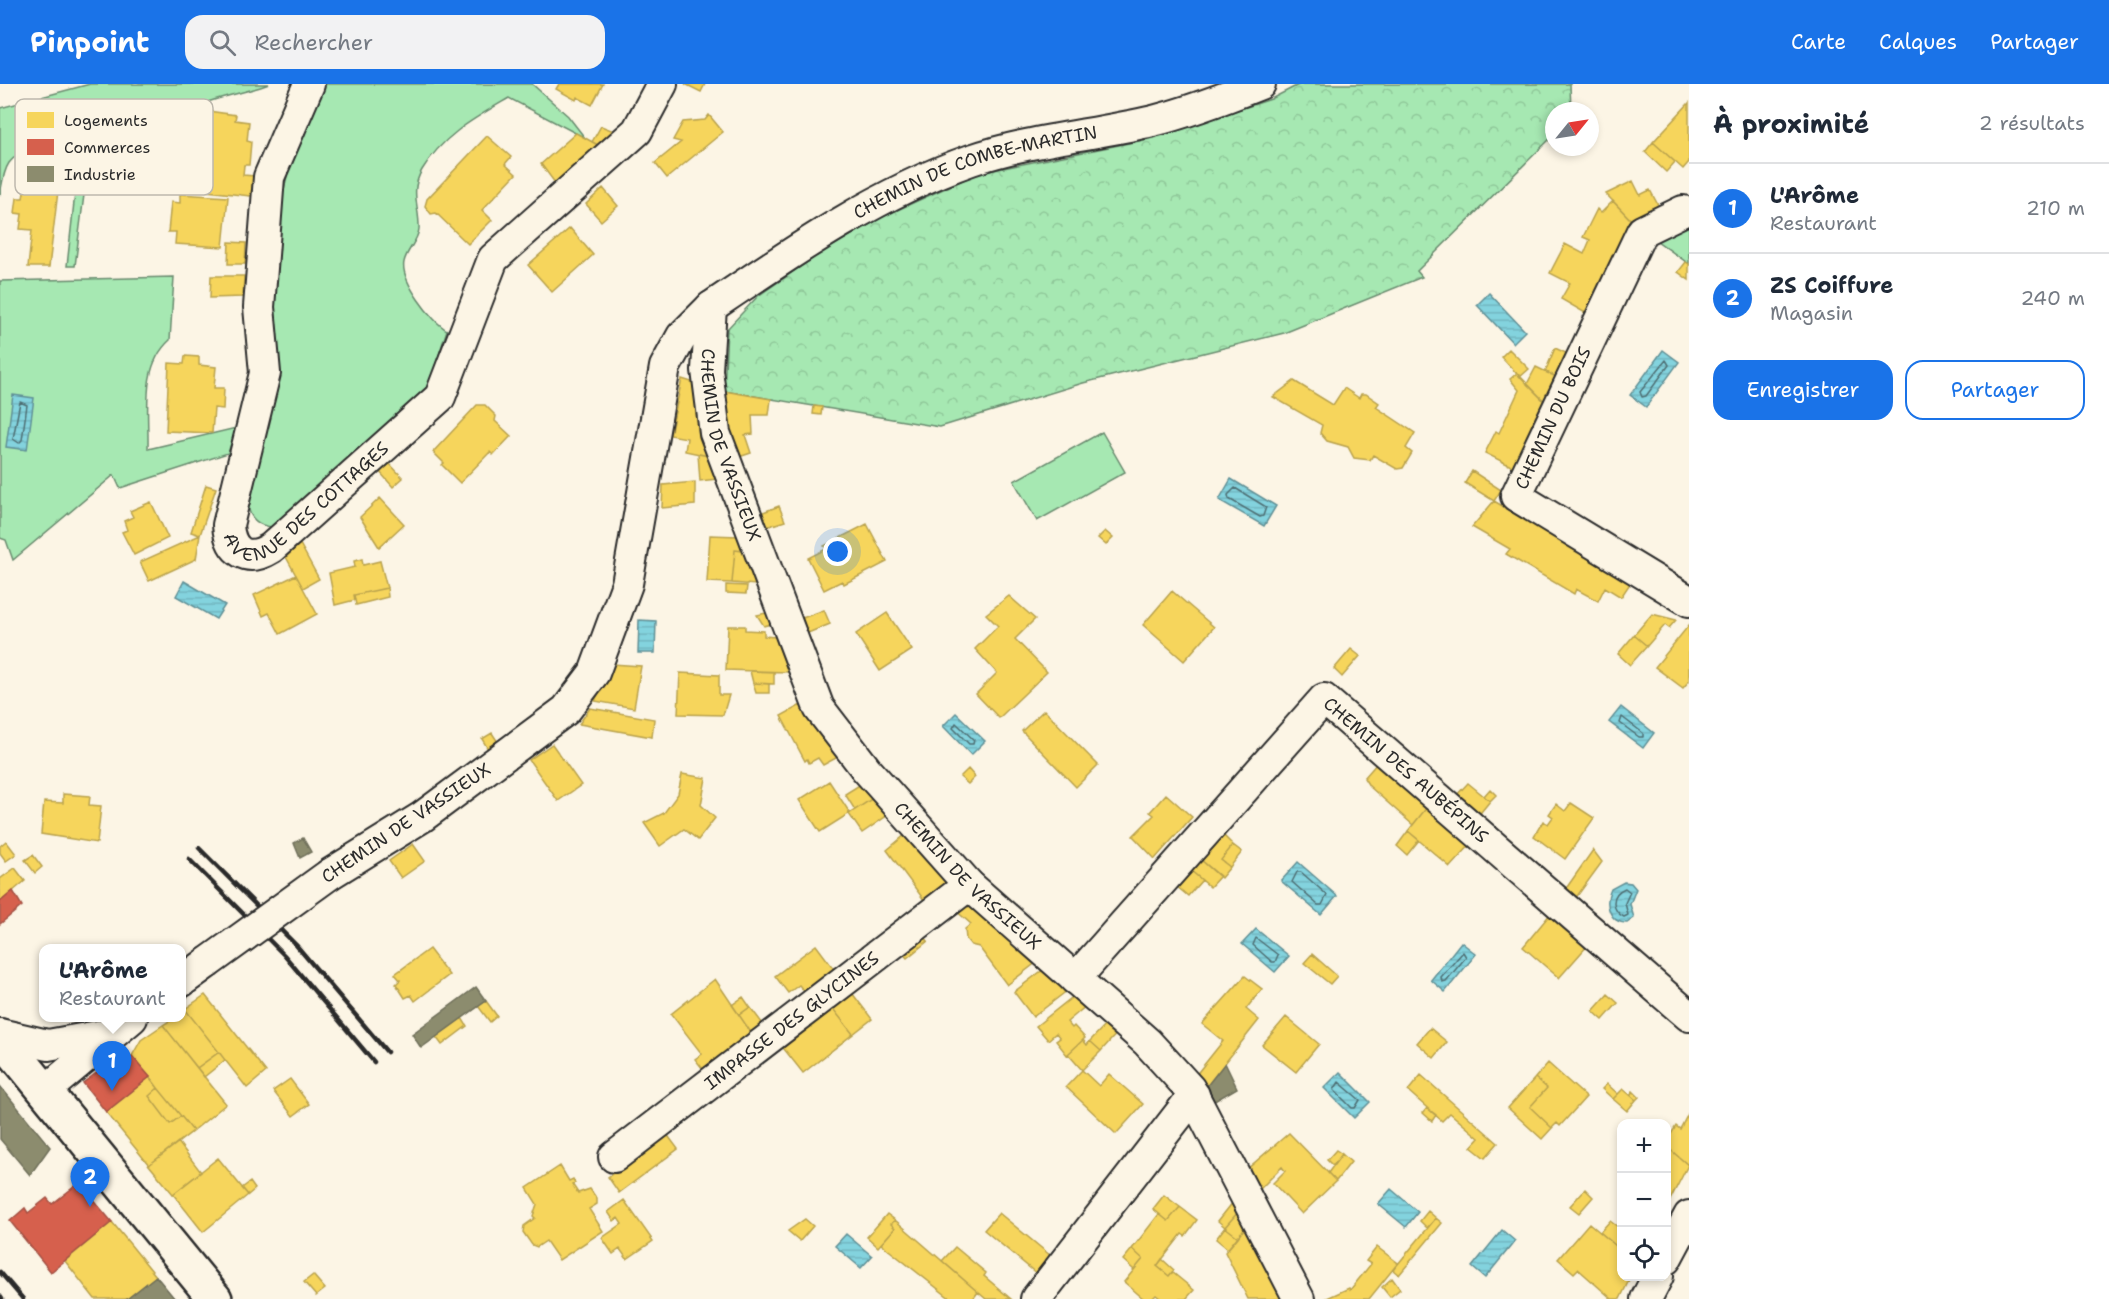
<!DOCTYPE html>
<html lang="fr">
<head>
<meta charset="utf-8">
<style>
	body { margin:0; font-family:"Shantell Sans",sans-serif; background:#f2f2f3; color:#1f2937 }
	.controls { position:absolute; right:18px; bottom:18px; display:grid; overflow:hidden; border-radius:12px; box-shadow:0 3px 9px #0003 }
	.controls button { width:54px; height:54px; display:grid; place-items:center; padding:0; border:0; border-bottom:2px solid #e0e1e3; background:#fff; color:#1f2937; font:30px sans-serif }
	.compass { position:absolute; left:1545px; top:18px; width:54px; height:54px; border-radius:50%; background:#fff; box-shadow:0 3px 9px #0003; rotate:60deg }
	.you { position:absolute; left:838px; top:468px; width:21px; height:21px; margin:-15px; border:4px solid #fff; border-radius:50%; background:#1a73e8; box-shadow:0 0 0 9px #1a73e833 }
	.badge { display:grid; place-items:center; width:39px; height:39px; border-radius:50%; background:#1a73e8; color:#fff; font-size:20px; font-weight:700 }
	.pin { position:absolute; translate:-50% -50px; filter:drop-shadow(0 2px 3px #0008) }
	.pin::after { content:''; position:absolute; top:32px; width:21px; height:18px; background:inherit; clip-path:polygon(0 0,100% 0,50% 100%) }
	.popup { position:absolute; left:39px; top:860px; width:147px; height:78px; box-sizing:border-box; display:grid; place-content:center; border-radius:12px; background:#fff; filter:drop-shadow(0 2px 4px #0005); font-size:20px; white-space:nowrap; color:#747a83 }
	.popup b { font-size:22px; color:#1f2937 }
	.popup::after { content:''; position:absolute; left:50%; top:100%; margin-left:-12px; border:12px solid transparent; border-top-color:#fff }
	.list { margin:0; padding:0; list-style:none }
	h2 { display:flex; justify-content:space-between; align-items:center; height:78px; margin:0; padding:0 24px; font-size:26px }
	h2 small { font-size:20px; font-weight:400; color:#747a83 }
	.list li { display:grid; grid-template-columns:39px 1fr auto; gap:18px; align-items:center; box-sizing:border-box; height:90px; padding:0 24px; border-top:2px solid #e0e1e3 }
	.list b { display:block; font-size:22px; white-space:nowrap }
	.list p { margin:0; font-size:20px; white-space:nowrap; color:#747a83 }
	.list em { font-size:20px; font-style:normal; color:#747a83 }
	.actions { display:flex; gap:12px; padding:18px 24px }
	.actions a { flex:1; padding:14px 0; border:2px solid #1a73e8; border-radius:18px; text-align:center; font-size:21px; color:#1a73e8 }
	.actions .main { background:#1a73e8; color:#fff }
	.icon { flex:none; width:33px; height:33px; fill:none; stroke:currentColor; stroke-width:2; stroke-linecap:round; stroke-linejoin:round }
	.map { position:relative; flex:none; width:1689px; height:1215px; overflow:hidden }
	header { display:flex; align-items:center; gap:36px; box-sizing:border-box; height:84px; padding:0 30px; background:#1a73e8; color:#fff }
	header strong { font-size:28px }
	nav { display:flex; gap:33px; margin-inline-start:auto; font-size:21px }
	.search { width:420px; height:54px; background:#f2f2f3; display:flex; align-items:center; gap:15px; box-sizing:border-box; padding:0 21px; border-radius:18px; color:#747a83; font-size:22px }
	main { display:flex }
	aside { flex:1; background:#fff }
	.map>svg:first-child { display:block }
</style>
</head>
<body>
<header>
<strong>Pinpoint</strong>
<div class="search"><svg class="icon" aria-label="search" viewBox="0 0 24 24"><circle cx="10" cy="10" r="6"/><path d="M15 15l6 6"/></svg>Rechercher</div>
<nav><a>Carte</a><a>Calques</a><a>Partager</a></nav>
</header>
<main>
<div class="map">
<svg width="1689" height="1215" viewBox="0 0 1689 1215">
	<defs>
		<pattern id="forest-crowns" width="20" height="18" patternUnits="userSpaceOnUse" patternTransform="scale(1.5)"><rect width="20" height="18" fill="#a6e8b2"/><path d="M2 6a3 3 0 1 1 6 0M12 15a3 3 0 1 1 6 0" fill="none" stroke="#8fc799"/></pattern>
		<pattern id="water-rules" width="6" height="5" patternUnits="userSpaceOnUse" patternTransform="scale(1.5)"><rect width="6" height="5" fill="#83d3de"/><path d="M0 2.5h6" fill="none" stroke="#71b5bf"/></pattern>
	</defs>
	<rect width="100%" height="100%" fill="#fcf5e5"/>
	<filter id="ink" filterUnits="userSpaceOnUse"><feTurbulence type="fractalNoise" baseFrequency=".0167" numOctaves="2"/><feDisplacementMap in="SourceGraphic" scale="12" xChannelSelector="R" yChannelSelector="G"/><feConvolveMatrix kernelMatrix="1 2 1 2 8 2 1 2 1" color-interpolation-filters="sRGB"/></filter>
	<g filter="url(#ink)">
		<path fill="#a6e8b2" stroke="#688a6e" stroke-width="1.5" d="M90,0H269C250,8 204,15 193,26L177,104L86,95L75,182H67L76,100L66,97C64,69 28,55 9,79C3,88 2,101 0,111V24Z
			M323,0H532L568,32L585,54L509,14C475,34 443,51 422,86C409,108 420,123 419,145C418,157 406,167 404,178C400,196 432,238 447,246L429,301L308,415L272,443C258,442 249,434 248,420L280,284L274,229L281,118L289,84Z
			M1689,136V180L1653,154Z
			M174,193L170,256C140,283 149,327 148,365L236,344L228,369L120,404L114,391L13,476L6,456L0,454V197Z
			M1102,348L1125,388L1037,437L1014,397Z"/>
		<path fill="url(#forest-crowns)" stroke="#688a6e" stroke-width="1.5" d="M1300,0H1570L1571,27H1554V51L1417,187L1422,193L1284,249L1083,299L940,343L724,307L727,245L758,212L819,170L882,133L978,89L1149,55L1271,15Z"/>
		<path fill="url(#water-rules)" stroke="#609096" stroke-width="1.5" d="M1489,209L1525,247L1513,259L1477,221Z
			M1663,266L1679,278L1646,323L1630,311Z
			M13,311L34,314L27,366L6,363Z
			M1231,395L1276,422L1264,442L1219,416Z
			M184,497L225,521L216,535L176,512Z
			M639,536L656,537L655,569H638Z
			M1621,623L1654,649L1643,664L1609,638Z
			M956,629L985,657L971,671L943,642Z
			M1298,778L1337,812L1321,831L1281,797Z
			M1624,798L1631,799L1636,805L1630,820L1634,834L1627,839C1609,839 1604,819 1611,805Z
			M1256,845L1289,872L1275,888L1242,860Z
			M1461,858L1476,870L1445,908L1431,896Z
			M1340,988L1370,1018L1354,1034L1324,1004Z
			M1391,1105L1418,1128L1406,1143L1378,1120Z
			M1502,1146L1515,1157L1485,1194L1472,1183Z
			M846,1150L872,1172L861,1184L835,1162Z"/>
		<path fill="#f6d55c" stroke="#b9a24d" stroke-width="1.5" d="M559,0H603L592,21L577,13L576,16L556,5Z
			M685,0H705L701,8Z
			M1689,19V78L1683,85L1653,58Z
			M208,27L236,31L235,36L249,38L247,57L251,58L249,81H244L243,91L255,92L250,112L207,107L209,98L201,97Z
			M709,31L723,48L667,94L655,79L681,58L673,56L683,38L705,36Z
			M601,42L614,47L598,61L592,58Z
			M576,49L598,61L555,99L541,80Z
			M487,52L511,73L505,80L516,90L482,126L492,136L468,160L436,129L431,130L425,122L427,115Z
			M1653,58L1675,78L1666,88L1645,68Z
			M36,90L50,92L48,106L58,107L49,183H28L32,146L20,145L22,130L15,129L17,114H23L25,103L34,104Z
			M1633,97L1640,111L1650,106L1659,123L1632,137L1606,110Z
			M603,104L618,122L601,137L586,120Z
			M180,110L228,113L223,163L175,160L176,148H168L171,118L180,119Z
			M1613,117L1632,137L1587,230L1561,215L1570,199L1550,189L1565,160L1584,170L1590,156L1583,153L1597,125L1601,129Z
			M570,144L593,171L552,208L528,181Z
			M229,158L246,159L245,180H228Z
			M1686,178L1689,180V196L1678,188Z
			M211,192H244L243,213L210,214Z
			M1555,264L1568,270L1557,293L1545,288Z
			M1509,265L1529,285L1520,293L1501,273Z
			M185,272L199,273V281L216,283L214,304H224L223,325L214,324L212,349L166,347L169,279L184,280Z
			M1536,283L1557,293L1545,318L1527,300Z
			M1517,289L1545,318L1513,383L1485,369L1496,347L1499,349L1519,306L1510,295Z
			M682,295L695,299L709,372L685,367L687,354L670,351Z
			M1294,297L1333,321L1344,304L1359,314L1361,310H1366L1379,319L1376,323L1415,349L1406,364L1412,369L1403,384L1397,385L1373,371L1370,376L1354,374L1348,363L1327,357L1320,349L1322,341L1273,313Z
			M724,307L771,315L769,331H752L753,350L745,351L751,369L736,374L728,351Z
			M477,321H485L496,332L495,337L511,352L493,371L490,368L460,399L442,381L444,379L433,368Z
			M814,322L822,323L821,331L813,330Z
			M698,370L709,372L717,395L700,397Z
			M388,378L403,394L393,403L379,387Z
			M1472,387L1501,406L1494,417L1465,399Z
			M695,398V421L662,424L663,401Z
			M206,401L216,404L200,451L191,448Z
			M380,414L404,440L379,463L360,433Z
			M1494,417L1631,498L1621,513L1605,503L1598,517L1576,505L1574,510L1506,470L1510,465L1472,443Z
			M151,418L168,454L134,471L122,448L127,446L124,437L133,433L130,427Z
			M779,422L785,437L763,444L758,430Z
			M867,440L887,478L844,500L842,497L824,506L808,474L826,465L824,462Z
			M1105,447L1113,454L1106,461L1098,454Z
			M200,451L196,475L149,497L140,478Z
			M710,451L738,452L743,467L735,466L732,499L707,498Z
			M300,460L319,495L303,504L286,473Z
			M735,466L743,467L756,501L732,499Z
			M362,475L363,481L380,477L387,504L354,511L355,516L335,521L329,489L355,483L354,477Z
			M296,491L317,530L280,550L269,529L263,532L254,511Z
			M726,501L747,502L746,510L726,509Z
			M387,504L388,513L356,521L354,511Z
			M1172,507L1214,543L1184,577L1143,541Z
			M1009,512L1035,535L1015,555L1047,588L999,634L976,610L997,589L975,565L998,542L986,530Z
			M824,526L830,540L803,551L797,536Z
			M766,529L771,540L764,542L757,531Z
			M887,529L912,566L880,587L856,550Z
			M1652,530L1676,536L1669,544L1665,541L1647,562L1634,551Z
			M1689,541V597L1683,604L1655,583Z
			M728,542H745V546L764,547V552L775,553L788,588L726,586Z
			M1634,551L1647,562L1630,581L1618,570Z
			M1351,565L1360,572L1342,593L1334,585Z
			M612,580L641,582L634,624L595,617Z
			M750,587L774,588V600L753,599Z
			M680,589L719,591V611H729L723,631L678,630Z
			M753,599L769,600V609H756Z
			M801,621L838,673L823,681L818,674L809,679L807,675L805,677L781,632Z
			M590,624L654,635L652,653L579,640Z
			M1044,626L1098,681L1076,703L1022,647Z
			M492,649L498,658L488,665L482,655Z
			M552,660L581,701L558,717L529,676Z
			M1378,678L1428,722L1413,741L1369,702L1364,694Z
			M968,685L975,693L968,700L960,693Z
			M682,690L706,694L701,721L715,734L698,756L684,745L660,762L644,739L664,729L678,710Z
			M829,697L850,729L820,748L799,716Z
			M1468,699L1490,717L1477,733L1455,713Z
			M861,700L873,714L855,726L845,710Z
			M1490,705L1496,711L1490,717L1484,712Z
			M63,710L90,712L89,721L101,722L97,759L41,750L44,718L63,719Z
			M1166,710L1192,733L1155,775L1133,752L1154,731L1150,728Z
			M873,714L888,731L862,749L849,730Z
			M1571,719L1594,734L1565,775L1534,752L1543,737L1548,740L1553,733L1549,730L1556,720L1565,727Z
			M1428,722L1472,759L1450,783L1408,747Z
			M1408,747L1419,756L1407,771L1397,762Z
			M906,750L951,801L927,820L887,766Z
			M1222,750L1233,761L1221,776L1230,783L1221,794L1200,775Z
			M6,757L16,770L6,777L0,769V762Z
			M413,760L425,777L401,794L389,777Z
			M1233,761L1242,768L1230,783L1221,776Z
			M1593,766L1602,778L1575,815L1565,806Z
			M33,771L42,783L35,789L25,776Z
			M1200,775L1220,792L1210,803L1190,786Z
			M15,784L25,797L0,818V795Z
			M1190,786L1202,796L1188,812L1176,802Z
			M965,817L1037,878L1007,901L979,863L971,861L966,855L965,845L971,840L954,825Z
			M1551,829L1588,861L1559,894L1523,863Z
			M922,850L928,857L907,874L901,867Z
			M816,861L837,889L808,912L799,901L788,909L775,892Z
			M429,865L449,891L415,917L411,911L405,914L396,900L400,896L395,890Z
			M1312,870L1337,892L1330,900L1304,879Z
			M1044,885L1068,906L1033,933L1014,908Z
			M1245,892L1262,905L1246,925L1259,936L1206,1003L1195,992L1223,957L1202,940Z
			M715,895L754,953L706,989L695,975L702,970L671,930Z
			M852,909L872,935L853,950L830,921Z
			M1608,910L1618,919L1603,936L1593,927Z
			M205,911L266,988L247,1004L185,925Z
			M1075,911L1087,921L1067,938L1072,944L1074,942L1085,954L1067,971L1056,957L1060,954L1056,949L1048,956L1036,942Z
			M743,913L750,923L739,931L732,921Z
			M486,917L497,932L490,938L478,922Z
			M830,921L853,950L803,989L780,960Z
			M750,923L766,944L754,953L739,931Z
			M185,925L219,968L197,984L163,941L174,934H181V928Z
			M1286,933L1319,960L1296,988L1262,961Z
			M462,934L467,942L442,961L436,953Z
			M1107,939L1118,948L1101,967L1090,957Z
			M163,941L226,1020L193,1047L132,972L141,956Z
			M1430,944L1447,958L1434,974L1417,959Z
			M1083,956L1087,961L1090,957L1101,967L1082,986L1068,970Z
			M219,968L225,976L204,993L197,984Z
			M1548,979L1586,1013L1560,1042L1557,1039L1552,1044L1530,1023L1547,1004L1535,994Z
			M1082,986L1099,1002L1109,990L1143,1020L1116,1050L1066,1003Z
			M1421,991L1498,1059L1485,1074L1471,1063L1479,1054L1450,1029L1442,1037L1408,1007Z
			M150,993L158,1004L149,1012L170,1040L181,1032L193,1047L149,1081L106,1028Z
			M1535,994L1547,1004L1530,1023L1552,1044L1542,1055L1508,1024Z
			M290,995L309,1020L293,1032L273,1007Z
			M1607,1000L1618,1010L1613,1015L1602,1005Z
			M158,1004L181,1032L170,1040L149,1012Z
			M1623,1005L1636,1016L1627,1027L1613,1015Z
			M1633,1007L1639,1013L1636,1016L1630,1011Z
			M1427,1024L1436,1031L1432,1037L1423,1029Z
			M1689,1028V1079L1688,1081L1666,1062V1058L1676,1042L1680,1045Z
			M666,1049L678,1065L619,1109L608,1093Z
			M1289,1049L1336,1097L1302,1130L1273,1099L1285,1087L1282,1083L1258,1107L1246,1086Z
			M178,1058L201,1088L173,1110L149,1081Z
			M1666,1062L1688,1081L1670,1116L1666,1113Z
			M1336,1066L1342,1070L1333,1082L1327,1076Z
			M1342,1070L1351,1078L1336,1097L1328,1089Z
			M218,1074L248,1111L203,1148L173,1110Z
			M560,1082L569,1097L573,1095L575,1099L572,1100L578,1109L590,1105L597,1115V1120L589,1125L603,1147L559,1176L546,1157L537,1163L532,1161L523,1148L524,1142L535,1134L533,1132L537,1120L527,1104Z
			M250,1098L255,1105L248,1111L242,1104Z
			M1585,1105L1593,1113L1579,1129L1570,1122Z
			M1164,1111L1180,1123L1168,1137L1153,1125Z
			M624,1116L653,1157L627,1175L620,1165L613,1170L602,1154L622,1140L618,1134L614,1137L608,1128Z
			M1234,1117L1239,1127L1225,1143L1218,1137Z
			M1180,1123L1197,1136L1185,1152L1182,1150L1157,1182L1169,1192L1172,1188L1194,1206L1186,1215H1161L1156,1211L1152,1215H1144L1124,1198L1143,1175L1132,1165L1159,1130L1168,1137Z
			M1239,1127L1247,1141L1238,1153L1225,1143Z
			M1428,1127L1436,1134L1427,1144L1420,1137Z
			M999,1129L1051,1172L1037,1190L984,1146Z
			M887,1130L895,1136L891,1140L895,1144L878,1163L867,1153Z
			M1436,1134L1442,1139L1399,1191L1393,1186Z
			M805,1135L813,1142L800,1157L788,1147Z
			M895,1136L978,1208L973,1215H951L881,1160L895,1144L891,1140Z
			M1610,1137L1622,1146V1167L1600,1148Z
			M112,1138L156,1192L127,1215H95L65,1177Z
			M1589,1139L1622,1167V1192H1631L1620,1215H1612L1578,1185L1574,1189L1558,1175Z
			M1247,1141L1284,1215H1248L1225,1168Z
			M1225,1143L1238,1153L1228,1165L1216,1155Z
			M955,1163L986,1189L984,1192L1011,1215H986L942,1177Z
			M1377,1163L1398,1179L1369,1215H1325L1349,1204L1350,1206L1371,1180L1366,1177Z
			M1132,1165L1143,1175L1134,1186L1123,1176Z
			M1162,1175L1174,1186L1169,1192L1157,1182Z
			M313,1191L325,1205L316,1212L304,1198Z
			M1392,1194L1400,1205L1390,1213L1382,1203Z"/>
		<path fill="#d6604d" stroke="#a35043" stroke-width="1.5" d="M13,807L22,822L0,840V818Z
			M132,972L150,993L106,1028L83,999L106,982L113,989Z
			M79,1099L112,1138L51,1188L10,1137L25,1124L28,1129L47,1114L52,1120Z"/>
		<path fill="#8c8c6e" stroke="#6f6f5a" stroke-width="1.5" d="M303,754L311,768L300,774L294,759Z
			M476,903L486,917L421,964L412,950Z
			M1225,979L1237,1004L1213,1018L1206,1003Z
			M0,1002L50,1063L30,1091L0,1055Z
			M156,1192L175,1215H127Z"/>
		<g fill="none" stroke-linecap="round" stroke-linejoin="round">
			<path stroke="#4e6e73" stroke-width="1.5" d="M1666,276L1669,281L1646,312L1642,313L1640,308Z
				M20,318L27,321L22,356L19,359L13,355Z
				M1235,404L1266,423L1263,432L1260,433L1229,415L1228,411Z
				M1622,633L1643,649V653H1639L1620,639Z
				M956,639L974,656L973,660H969L953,644Z
				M1297,788H1301L1327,811L1322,821H1318L1292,798Z
				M1625,804L1630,808L1625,819L1628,831L1624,833C1611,826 1610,810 1625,804Z
				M1256,854L1278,871L1275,878H1272L1253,861Z
				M1463,868L1466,873L1446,897L1442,898L1441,893Z
				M1339,998L1360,1016L1355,1024H1352L1334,1006Z"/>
			<defs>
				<g id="street">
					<path id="s1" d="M309,0L269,93L259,223L265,289L228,441C230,468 247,479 271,464L440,313L493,175L637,47L662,0"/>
					<path d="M1683,127L1642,147L1516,412L1689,517"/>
					<path id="s2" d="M711,223C792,168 877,109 971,76C1029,56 1093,51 1153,37C1189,28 1225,14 1260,0"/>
					<path id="s3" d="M330,790L422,733L566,626L594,589L627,500L665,283L682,252L711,223L707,286L715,349L819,624L866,685L969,801L1147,958L1190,1005L1299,1215"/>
					<path id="s4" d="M1075,895L1324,615L1689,932"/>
					<path d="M181,898L207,879"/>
					<path d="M0,950L48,961L109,950"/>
					<path d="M45,1007L132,934"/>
					<path id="s5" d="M614,1073L969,801"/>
					<path d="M1666,1175L1689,1132"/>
					<path d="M1036,1215L1194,1011"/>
					<path d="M1646,1215L1658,1192"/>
				</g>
				<path id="secondary" d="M0,952L215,1215"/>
			</defs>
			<use href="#street" stroke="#2b2b2b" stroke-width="34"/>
			<use href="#secondary" stroke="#2b2b2b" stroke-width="38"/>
			<use href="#street" stroke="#fcf5e5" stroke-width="30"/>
			<use href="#secondary" stroke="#fcf5e5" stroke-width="33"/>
			<path stroke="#2b2b2b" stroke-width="4.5" d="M199,764L296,861L387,968
				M189,775L284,871L374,978
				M0,1188L23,1215
				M0,1212L2,1215"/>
			<defs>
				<path id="street-bridge" d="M207,879L330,790"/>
			</defs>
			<use href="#street-bridge" stroke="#2b2b2b" stroke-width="34" stroke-linecap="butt"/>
			<use href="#street-bridge" stroke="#fcf5e5" stroke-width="30"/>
		</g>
	</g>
	<g text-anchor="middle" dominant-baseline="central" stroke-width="6" stroke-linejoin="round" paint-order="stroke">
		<g font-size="18" fill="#2b2b2b" stroke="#fcf5e5">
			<text stroke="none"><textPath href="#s2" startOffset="300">CHEMIN DE COMBE-MARTIN</textPath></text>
			<text transform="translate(1553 334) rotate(-65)">CHEMIN DU BOIS</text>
			<text stroke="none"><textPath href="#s3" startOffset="867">CHEMIN DE VASSIEUX</textPath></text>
			<text stroke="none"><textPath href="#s1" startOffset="567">AVENUE DES COTTAGES</textPath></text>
			<text stroke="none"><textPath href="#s4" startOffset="483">CHEMIN DES AUBÉPINS</textPath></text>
			<text transform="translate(406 739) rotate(-34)">CHEMIN DE VASSIEUX</text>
			<text stroke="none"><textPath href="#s3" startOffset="1371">CHEMIN DE VASSIEUX</textPath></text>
			<text stroke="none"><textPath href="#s5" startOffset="224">IMPASSE DES GLYCINES</textPath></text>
		</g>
	</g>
	<rect x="15" y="15" width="198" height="96" rx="9" fill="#fcf5e5" stroke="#bdb8ad" stroke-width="1.5"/>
	<rect x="27" y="28" width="27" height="16" fill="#f6d55c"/>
	<rect x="27" y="55" width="27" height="16" fill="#d6604d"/>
	<rect x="27" y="82" width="27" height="16" fill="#8c8c6e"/>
	<g font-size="16" fill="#2b2b2b">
		<text x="64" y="42">Logements</text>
		<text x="64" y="69">Commerces</text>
		<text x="64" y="96">Industrie</text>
	</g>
</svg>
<div class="controls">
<button>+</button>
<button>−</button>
<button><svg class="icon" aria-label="locate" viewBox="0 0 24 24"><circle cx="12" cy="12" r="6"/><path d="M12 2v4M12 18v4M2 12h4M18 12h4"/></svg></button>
</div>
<svg class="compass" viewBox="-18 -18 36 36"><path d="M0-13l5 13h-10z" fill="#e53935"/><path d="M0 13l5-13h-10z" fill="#747a83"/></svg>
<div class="you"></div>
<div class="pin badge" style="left:112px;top:1007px">1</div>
<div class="popup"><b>L'Arôme</b>Restaurant</div>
<div class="pin badge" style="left:90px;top:1123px">2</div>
</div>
<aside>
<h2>À proximité<small>2 résultats</small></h2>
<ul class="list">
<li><span class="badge">1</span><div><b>L'Arôme</b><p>Restaurant</p></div><em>210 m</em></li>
<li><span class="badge">2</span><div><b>ZS Coiffure</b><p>Magasin</p></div><em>240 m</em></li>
</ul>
<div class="actions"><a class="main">Enregistrer</a><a>Partager</a></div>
</aside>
</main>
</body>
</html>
